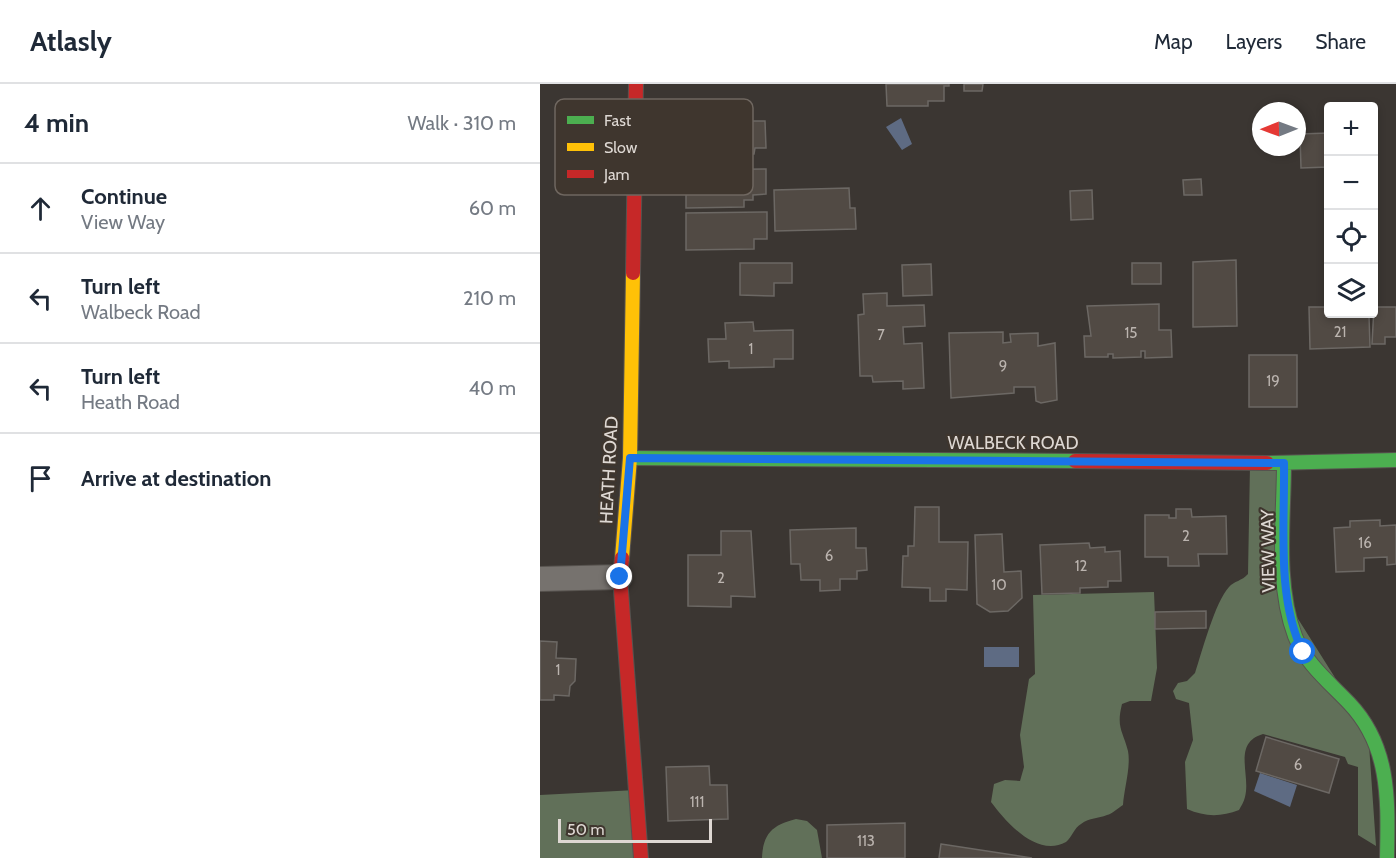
<!DOCTYPE html>
<html lang="en">
<head>
<meta charset="utf-8">
<style>
	body { margin:0; font-family:Cabin,sans-serif; background:#f6f6f7; color:#1f2937 }
	.controls { position:absolute; right:18px; top:18px; display:grid; overflow:hidden; border-radius:6px; box-shadow:0 3px 9px #0003 }
	.controls button { width:54px; height:54px; display:grid; place-items:center; padding:0; border:0; border-bottom:2px solid #e0e1e3; background:#fff; color:#1f2937; font:30px sans-serif }
	.compass { position:absolute; left:712px; top:18px; width:54px; height:54px; border-radius:50%; background:#fff; box-shadow:0 3px 9px #0003; rotate:269deg }
	.scale { position:absolute; left:18px; bottom:15px; width:154px; box-sizing:border-box; padding-left:6px; border:3px solid #ded8d3; border-top:0; font-size:16px; line-height:21px; white-space:nowrap; color:#ded8d3; -webkit-text-stroke:4px #3f362e; paint-order:stroke }
	.stop { position:absolute; width:18px; height:18px; margin:-14px; border:4px solid #1a73e8; border-radius:50%; background:#fff }
	.stop.end { background:#1a73e8; border-color:#fff; box-shadow:0 2px 6px #0008 }
	.list { margin:0; padding:0; list-style:none }
	h2 { display:flex; justify-content:space-between; align-items:center; height:78px; margin:0; padding:0 24px; font-size:26px }
	h2 small { font-size:20px; font-weight:400; color:#747a83 }
	.list li { display:grid; grid-template-columns:39px 1fr auto; gap:18px; align-items:center; box-sizing:border-box; height:90px; padding:0 24px; border-top:2px solid #e0e1e3 }
	.list b { display:block; font-size:22px; white-space:nowrap }
	.list p { margin:0; font-size:20px; white-space:nowrap; color:#747a83 }
	.list em { font-size:20px; font-style:normal; color:#747a83 }
	.icon { flex:none; width:33px; height:33px; fill:none; stroke:currentColor; stroke-width:2; stroke-linecap:round; stroke-linejoin:round }
	.map { position:relative; flex:none; width:856px; height:774px; overflow:hidden }
	header { display:flex; align-items:center; gap:36px; box-sizing:border-box; height:84px; padding:0 30px; background:#fff; border-bottom:2px solid #e0e1e3 }
	header strong { font-size:28px }
	nav { display:flex; gap:33px; margin-inline-start:auto; font-size:21px }
	main { display:flex }
	aside { flex:1; background:#fff }
	.map>svg:first-child { display:block }
</style>
</head>
<body>
<header>
<strong>Atlasly</strong>
<nav><a>Map</a><a>Layers</a><a>Share</a></nav>
</header>
<main>
<aside>
<h2>4 min<small>Walk · 310 m</small></h2>
<ul class="list">
<li><svg class="icon" aria-label="ahead" viewBox="0 0 24 24"><path d="M12 20V5M6 11l6-6 6 6"/></svg><div><b>Continue</b><p>View Way</p></div><em>60 m</em></li>
<li><svg class="icon" aria-label="left" viewBox="0 0 24 24"><path d="M17 20v-9H6M10 6l-5 5 5 5"/></svg><div><b>Turn left</b><p>Walbeck Road</p></div><em>210 m</em></li>
<li><svg class="icon" aria-label="left" viewBox="0 0 24 24"><path d="M17 20v-9H6M10 6l-5 5 5 5"/></svg><div><b>Turn left</b><p>Heath Road</p></div><em>40 m</em></li>
<li><svg class="icon" aria-label="arrive" viewBox="0 0 24 24"><path d="M6 21V4h12l-3 4 3 4H6"/></svg><div><b>Arrive at destination</b></div></li>
</ul>
</aside>
<div class="map">
<svg width="856" height="774" viewBox="0 0 856 774">
	<rect width="100%" height="100%" fill="#3b3632"/>
	<path fill="#617059" d="M710,381H742L743,511L828,646L836,762L818,751V683L808,680L805,673L723,650C692,659 711,691 705,713C704,718 701,722 699,726C681,733 665,733 647,725L645,678L653,656L649,619L636,615L633,607L638,599L647,597L655,589C662,568 675,518 689,503C694,497 702,497 708,490Z
		M614,508L617,584L611,617H590L582,620C576,644 583,647 588,667C591,683 584,705 583,721C578,724 572,730 567,731C558,735 550,733 541,740C534,744 532,753 526,758C497,774 466,738 451,718L454,700L465,696L480,697L484,683L480,651L489,595L495,590L493,511Z
		M96,706L101,774H0V711Z
		M256,735L267,737L277,746L282,774H222C223,750 232,741 256,735Z"/>
	<path fill="#5e6b83" d="M361,34L372,60L362,66L346,43Z
		M444,563H479V583H444Z
		M720,689L757,701L750,723L714,707Z"/>
	<path fill="#514a44" stroke="#6c6864" stroke-width="1.5" d="M346,0H409V2H404V17H388V22H347Z
		M424,0H443L442,7H424Z
		M149,37H225L226,64H215L214,70H205V78H149Z
		M788,49V83L761,84L760,50Z
		M226,85V110L213,111V116H204V123L146,124V86Z
		M661,95L662,111H644L643,96Z
		M309,104L310,124H315L316,145L235,147L234,106Z
		M552,106L553,135L531,136L530,107Z
		M227,128V155H214V165L146,166V129Z
		M696,176L697,242L653,243V178Z
		M200,179H252V199H234V212L200,211Z
		M592,179H621V200H592Z
		M391,180L392,211L363,212L362,181Z
		M347,209V222L384,221L385,242L363,243L364,260L382,259L384,304L363,305V297L333,298L332,292H320L318,231L324,230L323,210Z
		M619,220V246H631L632,273L605,274V267H601V273L573,274V270H568V273H545L544,252H551L547,222Z
		M769,223H787V233L829,232L830,263L770,265Z
		M834,223H856V253H845V260H832Z
		M213,238L214,247L253,246V275H234V283L189,284V277L169,278L168,255H186L185,239Z
		M463,248V259L471,258L470,250L498,249V262L515,259L517,316L501,319L496,317L495,303H474V309L411,314L409,249Z
		M709,271H757V323H709Z
		M375,423H399V458H428L427,506L406,505V517H390V504L362,503L363,472H368V462H374Z
		M636,425H651L652,433L686,432L687,470H658L659,482H628V473H605V431H629V434H636Z
		M840,436V442L856,441V480L847,481V473L824,474V487L796,488L794,444L810,443V437Z
		M316,444V464H326L327,486L317,487V495H300V506L280,507V496H261L260,480H251L250,446Z
		M181,447H211L215,513L191,512V523L148,522V471H181Z
		M462,450L464,488L481,487L482,514L468,527L450,528L437,520L435,451Z
		M549,459L550,464L565,463V468L580,467L581,497H568V503L540,504V509L502,510L500,461Z
		M666,527V544L615,545V528Z
		M0,557L17,558L16,574L36,575L35,597L30,602L29,612L14,611V616H0Z
		M726,653L799,675L789,709L716,687Z
		M169,682L170,701H187L188,735L128,737L126,683Z
		M365,739V774H287V741Z
		M401,760L492,774H399Z"/>
	<g fill="none" stroke-linecap="round" stroke-linejoin="round">
		<defs>
			<path id="street" d="M0,495L80,493"/>
			<path id="fast" d="M90,374L535,377
				M727,379L856,376
				M744,379C744,434 735,499 755,552C765,579 790,599 809,619C851,663 848,718 847,774"/>
			<path id="slow" d="M82,474L90,374L93,189"/>
			<path id="jam" d="M93,189L96,0
				M535,377L727,379
				M82,474L80,493L101,774"/>
		</defs>
		<use href="#street" stroke="#57534f" stroke-width="26"/>
		<use href="#fast" stroke="#57534f" stroke-width="16"/>
		<use href="#slow" stroke="#57534f" stroke-width="16"/>
		<use href="#jam" stroke="#57534f" stroke-width="16"/>
		<use href="#street" stroke="#76726e" stroke-width="24"/>
		<use href="#fast" stroke="#4caf50" stroke-width="14"/>
		<use href="#slow" stroke="#ffc107" stroke-width="14"/>
		<use href="#jam" stroke="#c62828" stroke-width="14"/>
	</g>
	<g fill="none" stroke-linecap="round" stroke-linejoin="round">
		<path stroke="#1a73e8" stroke-width="8" d="M80,493L90,374L744,379C745,438 736,515 763,568"/>
	</g>
	<g text-anchor="middle" dominant-baseline="central" stroke-width="4.5" stroke-linejoin="round" paint-order="stroke">
		<g font-size="15" fill="#bbb4af">
			<text x="800" y="248">21</text>
			<text x="591" y="249">15</text>
			<text x="341" y="251">7</text>
			<text x="211" y="265">1</text>
			<text x="463" y="282">9</text>
			<text x="733" y="297">19</text>
			<text x="646" y="452">2</text>
			<text x="825" y="459">16</text>
			<text x="289" y="472">6</text>
			<text x="541" y="482">12</text>
			<text x="181" y="494">2</text>
			<text x="459" y="501">10</text>
			<text x="18" y="586">1</text>
			<text x="758" y="681">6</text>
			<text x="157" y="718">111</text>
			<text x="326" y="757">113</text>
		</g>
		<g font-size="18" fill="#ded8d3" stroke="#3f362e">
			<text x="473" y="359">WALBECK ROAD</text>
			<text transform="translate(69 386) rotate(-87)">HEATH ROAD</text>
			<text transform="translate(728 467) rotate(-91)">VIEW WAY</text>
		</g>
	</g>
	<rect x="15" y="15" width="198" height="96" rx="9" fill="#3f362e" stroke="#6f6760" stroke-width="1.5"/>
	<rect x="27" y="32" width="27" height="8" fill="#4caf50"/>
	<rect x="27" y="59" width="27" height="8" fill="#ffc107"/>
	<rect x="27" y="86" width="27" height="8" fill="#c62828"/>
	<g font-size="16" fill="#ded8d3">
		<text x="64" y="42">Fast</text>
		<text x="64" y="69">Slow</text>
		<text x="64" y="96">Jam</text>
	</g>
</svg>
<div class="controls">
<button>+</button>
<button>−</button>
<button><svg class="icon" aria-label="locate" viewBox="0 0 24 24"><circle cx="12" cy="12" r="6"/><path d="M12 2v4M12 18v4M2 12h4M18 12h4"/></svg></button>
<button><svg class="icon" aria-label="layers" viewBox="0 0 24 24"><path d="M12 4l9 5-9 5-9-5zM3 14l9 5 9-5"/></svg></button>
</div>
<svg class="compass" viewBox="-18 -18 36 36"><path d="M0-13l5 13h-10z" fill="#e53935"/><path d="M0 13l5-13h-10z" fill="#747a83"/></svg>
<div class="scale">50 m</div>
<div class="stop" style="left:763px;top:568px"></div>
<div class="stop end" style="left:80px;top:493px"></div>
</div>
</main>
</body>
</html>
